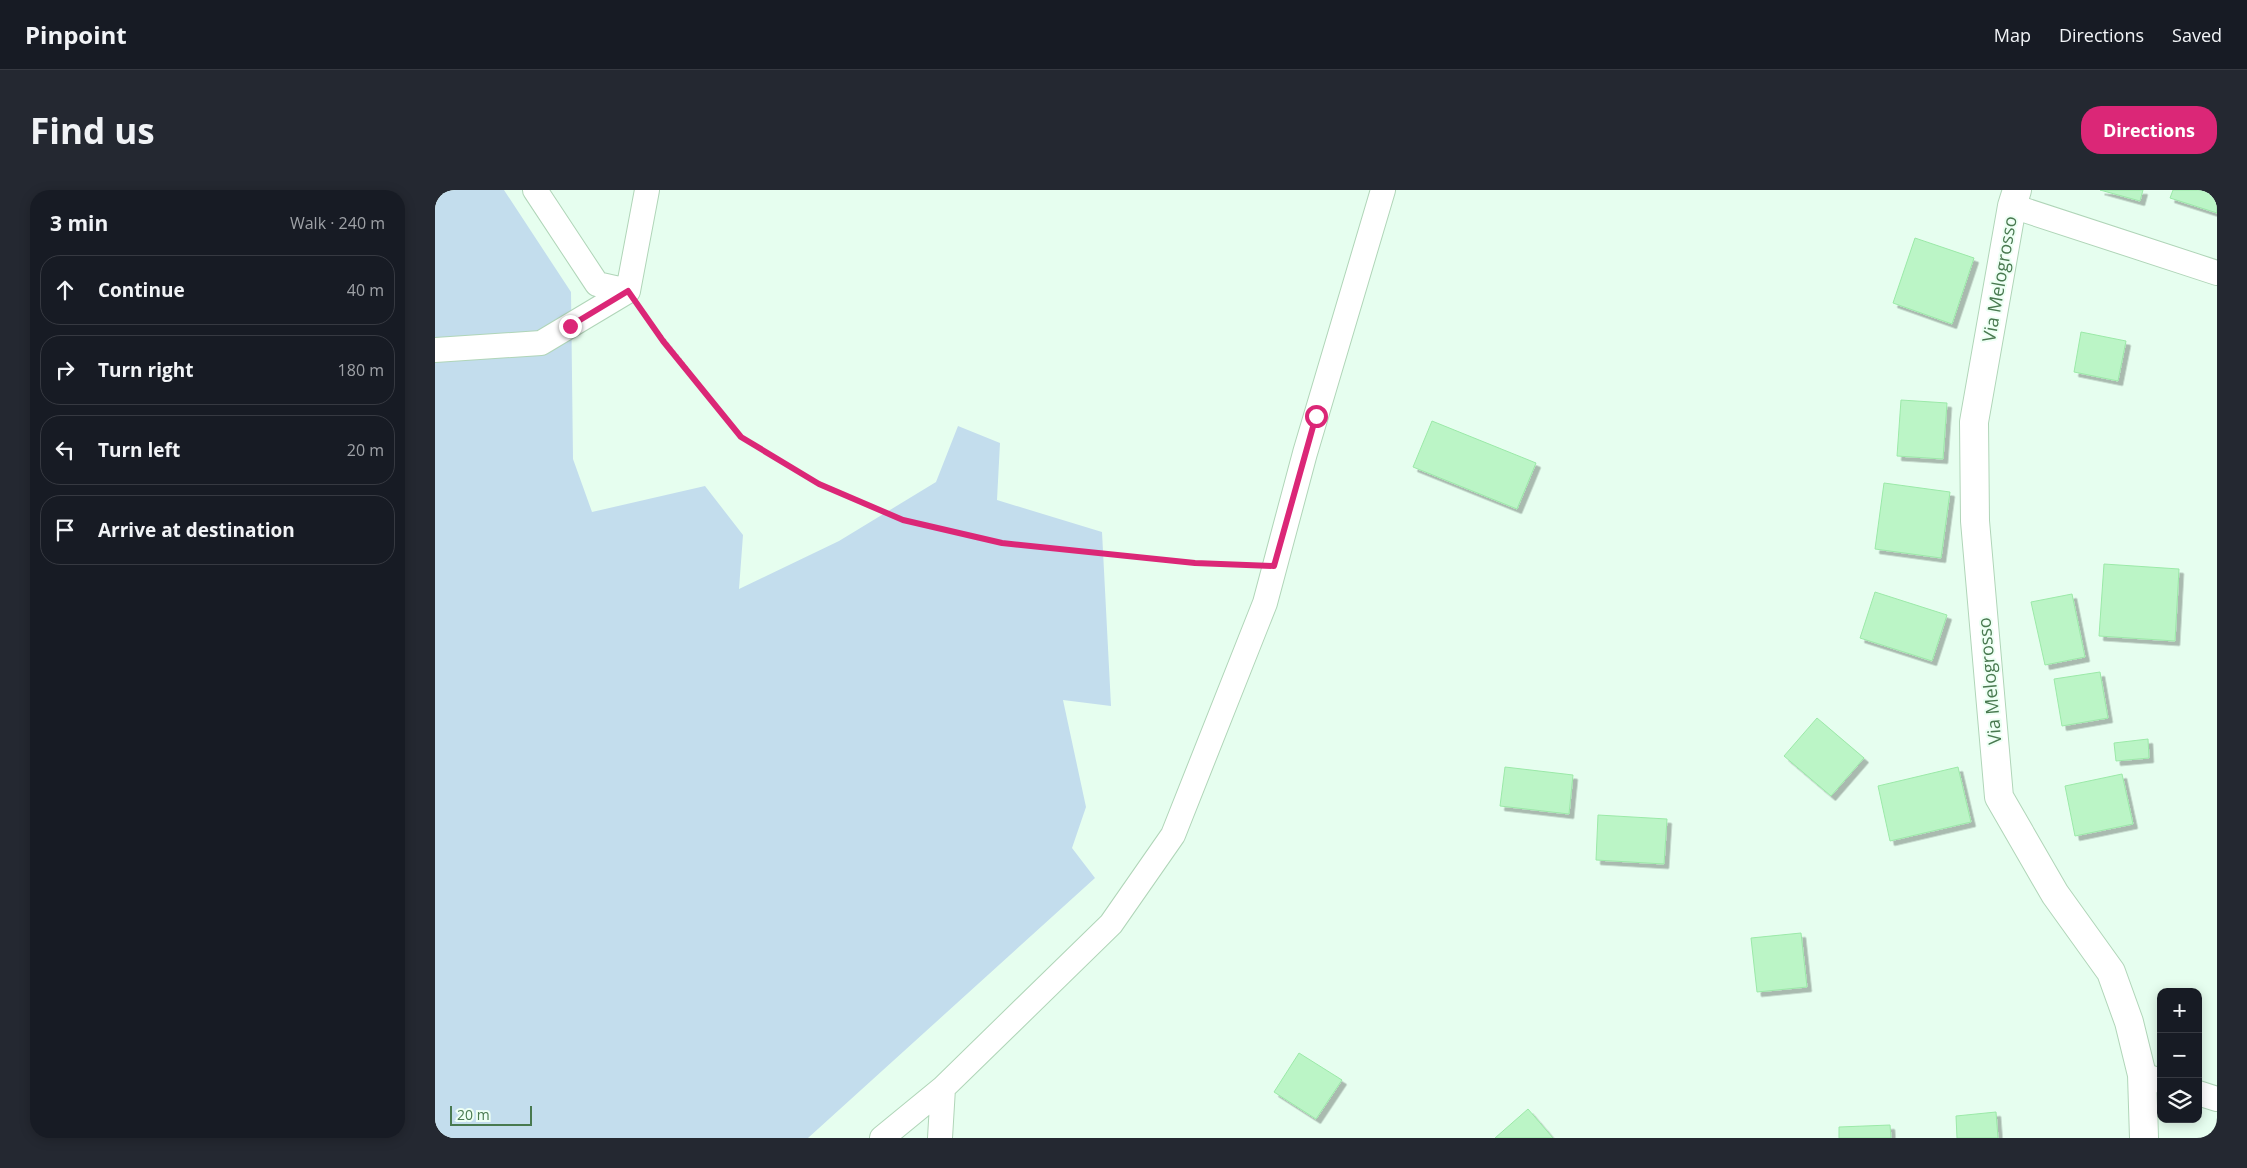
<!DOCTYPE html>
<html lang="en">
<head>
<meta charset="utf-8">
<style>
	body { margin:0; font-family:"Open Sans",sans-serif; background:#242831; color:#f1f3f6 }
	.controls { position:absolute; right:15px; bottom:15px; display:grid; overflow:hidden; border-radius:10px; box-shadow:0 2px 12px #0003 }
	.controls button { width:45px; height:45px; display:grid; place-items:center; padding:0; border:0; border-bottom:1px solid #363941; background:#171b24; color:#f1f3f6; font:25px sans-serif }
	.scale { position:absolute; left:15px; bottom:12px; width:82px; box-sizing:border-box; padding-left:5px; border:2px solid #48794f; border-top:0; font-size:14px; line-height:18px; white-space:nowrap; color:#48794f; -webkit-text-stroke:4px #edfff4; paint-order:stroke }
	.stop { position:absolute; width:15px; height:15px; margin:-11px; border:4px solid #db2777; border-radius:50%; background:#fff }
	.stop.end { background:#db2777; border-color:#fff; box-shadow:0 1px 5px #0008 }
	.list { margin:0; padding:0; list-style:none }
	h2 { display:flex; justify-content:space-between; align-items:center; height:65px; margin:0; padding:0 20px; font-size:21px }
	h2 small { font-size:16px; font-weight:400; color:#9ea1a6 }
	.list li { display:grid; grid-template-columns:32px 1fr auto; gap:15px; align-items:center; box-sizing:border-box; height:70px; margin:0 10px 10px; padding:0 10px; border:1px solid #363941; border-radius:20px }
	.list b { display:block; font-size:19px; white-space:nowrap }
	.list em { font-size:16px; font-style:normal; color:#9ea1a6 }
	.icon { flex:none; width:28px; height:28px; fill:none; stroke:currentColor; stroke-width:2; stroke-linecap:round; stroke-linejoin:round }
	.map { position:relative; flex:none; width:1782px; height:948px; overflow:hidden; border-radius:20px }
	header { display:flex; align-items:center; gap:30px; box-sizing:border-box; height:70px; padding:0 25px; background:#171b24; border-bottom:1px solid #363941 }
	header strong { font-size:24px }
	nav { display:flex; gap:28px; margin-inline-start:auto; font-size:18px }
	.intro { display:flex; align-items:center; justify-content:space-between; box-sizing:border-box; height:120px; padding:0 30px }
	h1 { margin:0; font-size:35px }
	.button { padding:12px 22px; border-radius:20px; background:#db2777; color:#fff; font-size:18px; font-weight:700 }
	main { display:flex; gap:30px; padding:0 30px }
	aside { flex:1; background:#171b24; border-radius:20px; box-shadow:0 2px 12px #0003 }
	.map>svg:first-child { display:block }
</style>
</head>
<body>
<header>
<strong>Pinpoint</strong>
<nav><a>Map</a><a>Directions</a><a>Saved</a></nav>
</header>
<div class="intro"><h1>Find us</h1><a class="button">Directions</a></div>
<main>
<aside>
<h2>3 min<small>Walk · 240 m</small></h2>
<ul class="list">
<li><svg class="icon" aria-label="ahead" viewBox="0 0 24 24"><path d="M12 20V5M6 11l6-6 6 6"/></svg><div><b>Continue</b></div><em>40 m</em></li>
<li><svg class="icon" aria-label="right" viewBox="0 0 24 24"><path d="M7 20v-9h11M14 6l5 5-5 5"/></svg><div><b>Turn right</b></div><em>180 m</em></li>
<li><svg class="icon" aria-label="left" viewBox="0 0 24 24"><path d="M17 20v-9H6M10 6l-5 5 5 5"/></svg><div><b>Turn left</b></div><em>20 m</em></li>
<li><svg class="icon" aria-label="arrive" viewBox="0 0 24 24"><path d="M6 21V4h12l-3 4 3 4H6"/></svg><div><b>Arrive at destination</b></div></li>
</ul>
</aside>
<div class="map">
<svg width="1782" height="948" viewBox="0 0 1782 948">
	<defs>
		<filter id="shadow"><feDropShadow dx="4.5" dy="4.5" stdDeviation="0" flood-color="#0004"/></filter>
	</defs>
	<rect width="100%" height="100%" fill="#e6feef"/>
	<path fill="#c3dded" d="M0,0H69L136,102L138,269L157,322L270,296L308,345L304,399L404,351L501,292L523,236L565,253L562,310L667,342L676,516L628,510L651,617L637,658L660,688L373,948H0Z"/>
	<path fill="#bbf5c6" stroke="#9be9a8" filter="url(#shadow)" d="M1665,0H1708L1705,11Z
		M1738,0H1782V23L1735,8Z
		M1480,48L1539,68L1517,134L1458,113Z
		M1646,142L1691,151L1683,191L1639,182Z
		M1466,210L1512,213L1508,269L1462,266Z
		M997,231L1101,273L1082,319L978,277Z
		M1449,293L1515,302L1506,368L1440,359Z
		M1669,374L1744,379L1740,451L1664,446Z
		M1440,402L1512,425L1497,471L1425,448Z
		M1637,404L1650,467L1610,475L1596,412Z
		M1665,482L1673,528L1627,536L1619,489Z
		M1382,528L1429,568L1396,606L1349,566Z
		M1713,549L1714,568L1681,571L1679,553Z
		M1070,577L1138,585L1134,624L1065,616Z
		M1523,577L1536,632L1455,651L1443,596Z
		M1687,584L1698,634L1640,646L1630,596Z
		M1163,625L1232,629L1229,674L1161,670Z
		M1366,743L1372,797L1322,802L1316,748Z
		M864,863L907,890L881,929L839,902Z
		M1093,919L1118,948H1060Z
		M1561,922L1563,948H1522L1521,926Z
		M1455,935L1456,948H1404V937Z"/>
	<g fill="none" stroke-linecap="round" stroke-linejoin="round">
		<defs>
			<path id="minor" d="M100,0L162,94L193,101L212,0
				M1577,16L1782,83
				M0,160L106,153L193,101
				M1707,885L1726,891
				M1763,903L1782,909
				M447,948L508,898L676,734L738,645L830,413L870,263L948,0
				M505,948L508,898"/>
			<path id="tertiary" d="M1582,0L1577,16L1539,232L1540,331L1564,607L1620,704L1676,782L1694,832L1707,885L1709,948"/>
		</defs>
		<use href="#minor" stroke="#b0d5b8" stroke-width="26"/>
		<use href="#tertiary" stroke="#b0d5b8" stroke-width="30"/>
		<path stroke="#9edaa9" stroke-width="3" stroke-dasharray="1 4" stroke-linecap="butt" d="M208,122L306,247L384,294L468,330L567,353L760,373L814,375"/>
		<use href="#minor" stroke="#fff" stroke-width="24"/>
		<use href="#tertiary" stroke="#fff" stroke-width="28"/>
	</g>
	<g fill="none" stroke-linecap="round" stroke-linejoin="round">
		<path stroke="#db2777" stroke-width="6" d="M135,136L193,101L228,151L306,247L384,294L468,330L567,353L760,373L839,376L881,226"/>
	</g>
	<g text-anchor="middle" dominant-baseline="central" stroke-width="4" stroke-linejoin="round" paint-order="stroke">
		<g font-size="18" fill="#48794f" stroke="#edfff4">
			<text transform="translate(1564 89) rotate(-80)">Via Melogrosso</text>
			<text transform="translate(1554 491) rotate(-95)">Via Melogrosso</text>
		</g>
	</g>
</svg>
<div class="controls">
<button>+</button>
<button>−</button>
<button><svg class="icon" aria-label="layers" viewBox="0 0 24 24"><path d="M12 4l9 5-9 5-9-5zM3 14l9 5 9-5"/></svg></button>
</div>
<div class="scale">20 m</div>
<div class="stop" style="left:881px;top:226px"></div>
<div class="stop end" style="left:135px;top:136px"></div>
</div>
</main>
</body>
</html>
